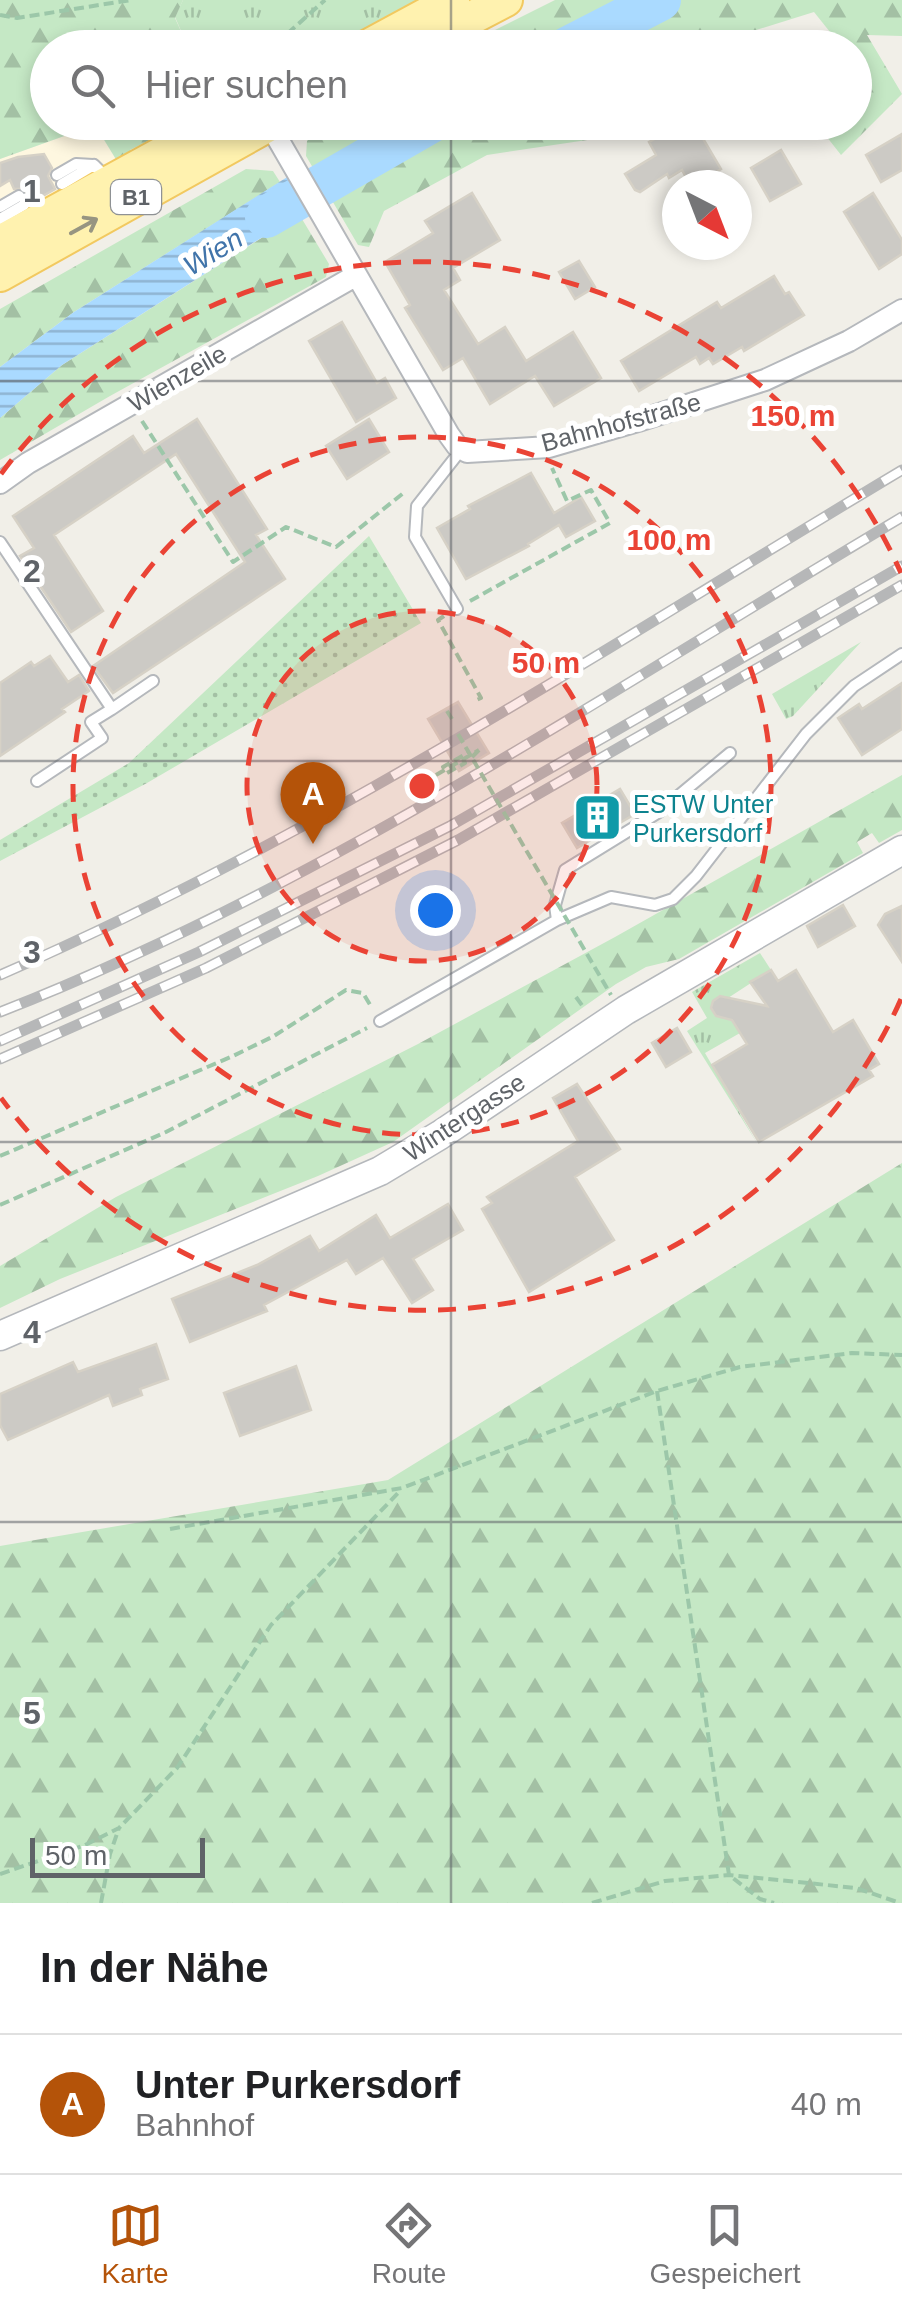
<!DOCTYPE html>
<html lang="de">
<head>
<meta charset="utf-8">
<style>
	body { margin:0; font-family:Arial,sans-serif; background:#f2f2f2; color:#202124 }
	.compass { position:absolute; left:662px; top:170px; width:90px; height:90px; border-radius:50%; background:#fff; box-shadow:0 5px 15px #0003; rotate:138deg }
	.scale { position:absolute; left:30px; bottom:25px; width:175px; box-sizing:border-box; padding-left:10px; border:5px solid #5f6368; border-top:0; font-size:28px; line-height:35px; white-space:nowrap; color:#5f6368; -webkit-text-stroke:8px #fff; paint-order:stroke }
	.you { position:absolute; left:435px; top:910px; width:35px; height:35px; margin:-25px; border:8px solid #fff; border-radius:50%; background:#1a73e8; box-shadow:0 0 0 15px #1a73e833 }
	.badge { display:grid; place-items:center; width:65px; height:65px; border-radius:50%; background:#b45309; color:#fff; font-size:32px; font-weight:700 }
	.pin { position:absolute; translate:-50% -82px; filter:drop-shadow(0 2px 5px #0008) }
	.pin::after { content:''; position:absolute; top:52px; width:35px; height:30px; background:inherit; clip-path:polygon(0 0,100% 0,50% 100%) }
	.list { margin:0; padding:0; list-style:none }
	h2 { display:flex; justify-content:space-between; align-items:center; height:130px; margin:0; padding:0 40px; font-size:42px }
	h2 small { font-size:32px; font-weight:400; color:#757577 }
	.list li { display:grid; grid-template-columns:65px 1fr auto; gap:30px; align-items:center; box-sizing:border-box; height:140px; padding:0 40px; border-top:2px solid #e0e0e0 }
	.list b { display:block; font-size:38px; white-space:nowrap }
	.list p { margin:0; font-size:32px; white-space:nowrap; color:#757577 }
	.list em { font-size:32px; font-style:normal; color:#757577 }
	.icon { flex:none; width:55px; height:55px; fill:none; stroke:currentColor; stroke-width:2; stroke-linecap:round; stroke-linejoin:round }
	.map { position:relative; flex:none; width:902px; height:1903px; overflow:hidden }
	.search { position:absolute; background:#fff; box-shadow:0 5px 15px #0003; left:30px; right:30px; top:30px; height:110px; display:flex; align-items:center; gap:25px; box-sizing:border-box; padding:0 35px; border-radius:55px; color:#757577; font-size:38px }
	.sheet { height:270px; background:#fff }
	nav { display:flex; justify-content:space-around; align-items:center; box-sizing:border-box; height:140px; border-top:2px solid #e0e0e0; background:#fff; font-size:28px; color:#757577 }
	nav a { display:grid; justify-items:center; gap:5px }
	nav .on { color:#b45309 }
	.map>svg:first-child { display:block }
</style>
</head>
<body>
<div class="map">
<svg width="902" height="1903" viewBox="0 0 902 1903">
	<defs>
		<pattern id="grass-tufts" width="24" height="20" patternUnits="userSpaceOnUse" patternTransform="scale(2.5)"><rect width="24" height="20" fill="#c5e8c5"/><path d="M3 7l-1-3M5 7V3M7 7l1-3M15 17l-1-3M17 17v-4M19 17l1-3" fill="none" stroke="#a3c0a4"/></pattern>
		<pattern id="forest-firs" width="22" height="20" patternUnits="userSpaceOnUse" patternTransform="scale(2.5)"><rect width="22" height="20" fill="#c5e8c5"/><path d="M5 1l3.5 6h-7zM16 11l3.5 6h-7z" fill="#a3c0a4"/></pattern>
		<pattern id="garden-dots" width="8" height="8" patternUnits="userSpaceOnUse" patternTransform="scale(2.5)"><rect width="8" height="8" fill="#c5e8c5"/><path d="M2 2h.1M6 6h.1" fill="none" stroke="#a3c0a4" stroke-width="1.8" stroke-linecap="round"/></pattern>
		<pattern id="water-rules" width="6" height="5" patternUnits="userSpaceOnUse" patternTransform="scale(2.5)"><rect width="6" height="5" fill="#aadaff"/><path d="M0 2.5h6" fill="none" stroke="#8eb4d2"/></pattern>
	</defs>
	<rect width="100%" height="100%" fill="#f1efe8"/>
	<path fill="#fef7e0" d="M95,125L117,161L0,227V159Z"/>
	<path fill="url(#grass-tufts)" d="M183,0H425L332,47H188L175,17Z
		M861,642L793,716L786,719L772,694Z
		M760,953L771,970L728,998L720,996L713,1001L711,1008L715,1016L723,1018L729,1015L740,1033L705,1053L757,1143L687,1031L707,1018L692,992Z"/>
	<path fill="url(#forest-firs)" d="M0,0H183L175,18L188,47L48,48V122L184,123L130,150L131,153L117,161L95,125L0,159Z
		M555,0H902V36L867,35L902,94L841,155L819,127L823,123L854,122L855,82L861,73L855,64L854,48L842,47L814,12L753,31L722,47H461Z
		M319,123V122L639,123L621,135L487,155L384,211L369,247L358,245L306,156L307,141Z
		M246,169L273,171L280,182L74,312L0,367V309Z
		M299,214L329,264L326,277L110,396L0,460V418L62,365Z
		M902,775V830L879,843L872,833L857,842L863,853L679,959L646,967L616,984L393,1142L318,1176L60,1279L0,1308V1266L116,1197L418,1044L615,937Z
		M902,1163V1903H0V1546L388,1480Z"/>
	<path fill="url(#garden-dots)" d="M369,536L421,623L147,783L0,861V840L129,763Z"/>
	<path fill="url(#water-rules)" d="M292,174L311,206L62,365L0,418V367L74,312Z"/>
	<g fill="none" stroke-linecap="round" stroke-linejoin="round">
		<path stroke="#aadaff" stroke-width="42" d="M567,48L660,0
			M266,217L431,122"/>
	</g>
	<path fill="#cccac5" stroke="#d6d1c6" stroke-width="2.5" d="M695,125L721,169L695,185H690L682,170L669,178L667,174L640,192L635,190L625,174L656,155L649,142L669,131L672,137Z
		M902,134V170L881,182L866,155Z
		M781,150L801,184L770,201L751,168Z
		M44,154L52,168L48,176L55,189L32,202L24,189H14L10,180L0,186V163L18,157Z
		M472,193L500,240L453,268L460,280L444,290L478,344L505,327L526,361L573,332L601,378L554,406L535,376L490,404L463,358L443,370L405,308L410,305L385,262L433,233L425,221Z
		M873,193L902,240V254L879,269L844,212Z
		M579,261L595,287L575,299L559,272Z
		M774,276L785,294L789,292L804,315L744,351L742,347L713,364L709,358L700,364L696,357L639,391L621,361L717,302L721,308Z
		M342,322L377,383L385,378L396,398L356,422L309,341Z
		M197,419L267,529L256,535L285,579L113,693L93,666L245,562L176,454L54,535L103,611L71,632L20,556L34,548L13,516L133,436L144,453Z
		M369,419L389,452L347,479L326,446Z
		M531,473L554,513L581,497L595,521L566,537L559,525L528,544L529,546L466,579L437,528L470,509L468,506Z
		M50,656L68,682L79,675L89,691L62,709L65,712L0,756V683L31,662L34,666Z
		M902,683V729L862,755L838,718L859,704L862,709Z
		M458,702L489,753L459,771L428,719Z
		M620,789L635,814L577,848L562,823Z
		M843,905L855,926L818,947L807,926Z
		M902,906V962L878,925L885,914Z
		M771,970L778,981L796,970L833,1032L853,1020L879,1064L869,1070L873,1076L759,1142L712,1065L747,1044L732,1020L716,1016L711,1008L713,1001L720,996L767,1006L750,982Z
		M677,1028L691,1052L666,1067L652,1043Z
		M577,1084L620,1149L575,1177L614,1240L529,1292L482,1209L492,1203L487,1197L578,1141L553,1098Z
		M448,1204L463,1230L413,1259L433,1290L412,1303L383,1258L356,1274L347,1260L264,1305L267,1311L190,1342L172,1299L257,1265L310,1236L319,1251L376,1215L390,1238Z
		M156,1344L168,1379L140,1389L142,1395L113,1406L109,1395L8,1440L0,1425V1394L73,1362L78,1372Z
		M296,1366L311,1410L240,1436L224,1393Z"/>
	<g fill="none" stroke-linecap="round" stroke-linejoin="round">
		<defs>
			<path id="service" d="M57,175L76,164L93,165
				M62,184L94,165L108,179
				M0,207L19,196
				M0,219L24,205
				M0,542L112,709L91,722L102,738L37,781
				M457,609L415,537L417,506L461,450
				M112,709L153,681
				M557,920L611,897L655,905L673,899L696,876L806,734L854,686L902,654
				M380,1021L557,920L555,905L565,870L659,812L730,753"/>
			<path id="minor" d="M268,122L449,435L457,446L467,452L549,447L638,421L765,380L849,341L902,310
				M0,483L28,463L355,276"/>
			<path id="tertiary" d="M0,1336L380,1171L440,1135L626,1010L902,850"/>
			<path id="primary" d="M364,48L453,0
				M414,48L506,0
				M0,242L219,122
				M0,275L274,122"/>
		</defs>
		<use href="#service" stroke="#b5b8bc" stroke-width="14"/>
		<use href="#minor" stroke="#b5b8bc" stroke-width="24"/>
		<use href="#tertiary" stroke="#b5b8bc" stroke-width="31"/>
		<use href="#primary" stroke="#f2c960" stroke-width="36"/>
		<path stroke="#9cc7a9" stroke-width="4" stroke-dasharray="10 5" stroke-linecap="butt" d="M0,15L17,18L131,0
			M261,48L287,34L325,0
			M142,421L233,562L286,527L336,547L406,491
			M470,601L610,523L591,490L567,501L552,468
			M444,616L438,620L481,698L474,701
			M447,711L452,719
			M472,757L479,750
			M463,759L465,763L447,773L443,767L469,752
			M436,775L479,750
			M576,997L584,1008
			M0,1156L233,1056L274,1036L346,990L363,993L372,1008
			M0,1205L166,1132L367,1028
			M657,1391L729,1875L760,1899L774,1903
			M170,1529L402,1488L657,1391L740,1367L852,1353L902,1355
			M0,1874L85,1845L119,1828L177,1768L271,1625L401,1490
			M101,1903L110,1854L119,1828
			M592,1903L665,1881L729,1875L856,1888L900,1903"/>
		<use href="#service" stroke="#fff" stroke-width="10"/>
		<use href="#minor" stroke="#fff" stroke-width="20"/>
		<use href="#tertiary" stroke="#fff" stroke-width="28"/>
		<use href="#primary" stroke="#fff2af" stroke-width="32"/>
		<defs>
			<path id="rail" d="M0,975C317,838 607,647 902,470
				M0,1012C319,888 609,691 902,517
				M0,1041L199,952L450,826L902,566
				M0,1059L206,968L458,840L902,585"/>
		</defs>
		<use href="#rail" stroke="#b6b7b8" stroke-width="11"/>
		<use href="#rail" stroke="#fff" stroke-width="8" stroke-dasharray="22" stroke-linecap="butt"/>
		<path stroke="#9cc7a9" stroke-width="4" stroke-dasharray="10 5" stroke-linecap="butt" d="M458,734L611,995"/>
	</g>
	<defs><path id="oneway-shaft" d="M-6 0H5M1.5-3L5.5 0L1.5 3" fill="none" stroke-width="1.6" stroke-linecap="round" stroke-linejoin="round" transform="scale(2.5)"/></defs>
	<use stroke="#979581" href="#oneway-shaft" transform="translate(84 226) rotate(-29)"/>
	<path fill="none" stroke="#5f6368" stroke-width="2.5" stroke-opacity="0.55" d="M451,0V48M451,122V1903M0,381H902M0,761H902M0,1142H902M0,1522H902"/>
	<circle cx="422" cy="786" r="175" fill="#ea4335" fill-opacity=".12"/>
	<g fill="none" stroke="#ea4335" stroke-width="5" stroke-dasharray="18 12">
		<circle cx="422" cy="786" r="175"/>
		<circle cx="422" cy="786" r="349"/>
		<path d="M901 999A524 524 0 0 1 1 1098M1 474A524 524 0 0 1 901 573"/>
	</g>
	<defs>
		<symbol id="building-square" viewBox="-11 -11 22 22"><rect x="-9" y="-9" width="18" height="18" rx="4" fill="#0f9aa8" stroke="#fff"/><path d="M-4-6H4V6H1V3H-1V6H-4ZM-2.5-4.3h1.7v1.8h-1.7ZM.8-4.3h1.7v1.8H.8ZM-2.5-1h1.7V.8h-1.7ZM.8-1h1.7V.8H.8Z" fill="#fff"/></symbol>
	</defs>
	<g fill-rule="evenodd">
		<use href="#building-square" x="570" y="790" width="55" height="55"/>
	</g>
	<g text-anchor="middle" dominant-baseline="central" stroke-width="10" stroke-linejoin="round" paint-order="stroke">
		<rect fill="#fff" stroke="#8f9295" stroke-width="2.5" x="111" y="180" width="50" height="34" rx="8"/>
		<g font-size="22" font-weight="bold" fill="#5f6368">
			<text x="136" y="197">B1</text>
		</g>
		<g font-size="25" fill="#5f6368" stroke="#fff">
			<text transform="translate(177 378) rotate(-30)">Wienzeile</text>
			<text transform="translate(621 422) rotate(-15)">Bahnhofstraße</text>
			<text transform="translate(464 1117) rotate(-33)">Wintergasse</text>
		</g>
		<g font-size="25" fill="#0d838f" stroke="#fff" text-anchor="start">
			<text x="633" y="804">ESTW Unter<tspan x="633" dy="29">Purkersdorf</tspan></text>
		</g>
		<g font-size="28" font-style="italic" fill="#4174aa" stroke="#fff">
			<text transform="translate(213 252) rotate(-31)">Wien</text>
		</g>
	</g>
	<g font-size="32" text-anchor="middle" font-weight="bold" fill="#5f6368" stroke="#fff" stroke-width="10" stroke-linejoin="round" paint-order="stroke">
		<text x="32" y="202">1</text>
		<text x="32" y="582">2</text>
		<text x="32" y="963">3</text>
		<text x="32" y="1343">4</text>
		<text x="32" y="1724">5</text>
	</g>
	<circle cx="422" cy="786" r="15" fill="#ea4335" stroke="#fff" stroke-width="5"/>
	<g font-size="30" text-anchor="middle" font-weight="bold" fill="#ea4335" stroke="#fff" stroke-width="10" stroke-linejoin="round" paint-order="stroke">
		<text x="793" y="426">150 m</text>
		<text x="669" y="550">100 m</text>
		<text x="546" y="673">50 m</text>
	</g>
</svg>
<svg class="compass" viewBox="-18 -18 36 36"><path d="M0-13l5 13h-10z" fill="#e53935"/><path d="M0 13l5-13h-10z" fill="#757577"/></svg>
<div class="scale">50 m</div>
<div class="you"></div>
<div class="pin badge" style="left:313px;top:844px">A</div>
<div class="search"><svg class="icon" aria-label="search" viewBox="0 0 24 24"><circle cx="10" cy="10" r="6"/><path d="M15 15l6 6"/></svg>Hier suchen</div>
</div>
<section class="sheet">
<h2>In der Nähe<small></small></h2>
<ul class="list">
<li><span class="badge">A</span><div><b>Unter Purkersdorf</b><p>Bahnhof</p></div><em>40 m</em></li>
</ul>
</section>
<nav>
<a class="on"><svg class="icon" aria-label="map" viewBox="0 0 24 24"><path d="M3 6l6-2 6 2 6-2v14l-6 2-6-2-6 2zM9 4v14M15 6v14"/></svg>Karte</a>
<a><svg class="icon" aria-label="directions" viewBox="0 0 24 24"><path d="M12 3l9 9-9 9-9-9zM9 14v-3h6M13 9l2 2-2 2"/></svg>Route</a>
<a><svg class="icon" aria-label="saved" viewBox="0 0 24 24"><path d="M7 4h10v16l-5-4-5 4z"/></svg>Gespeichert</a>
</nav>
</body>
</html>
